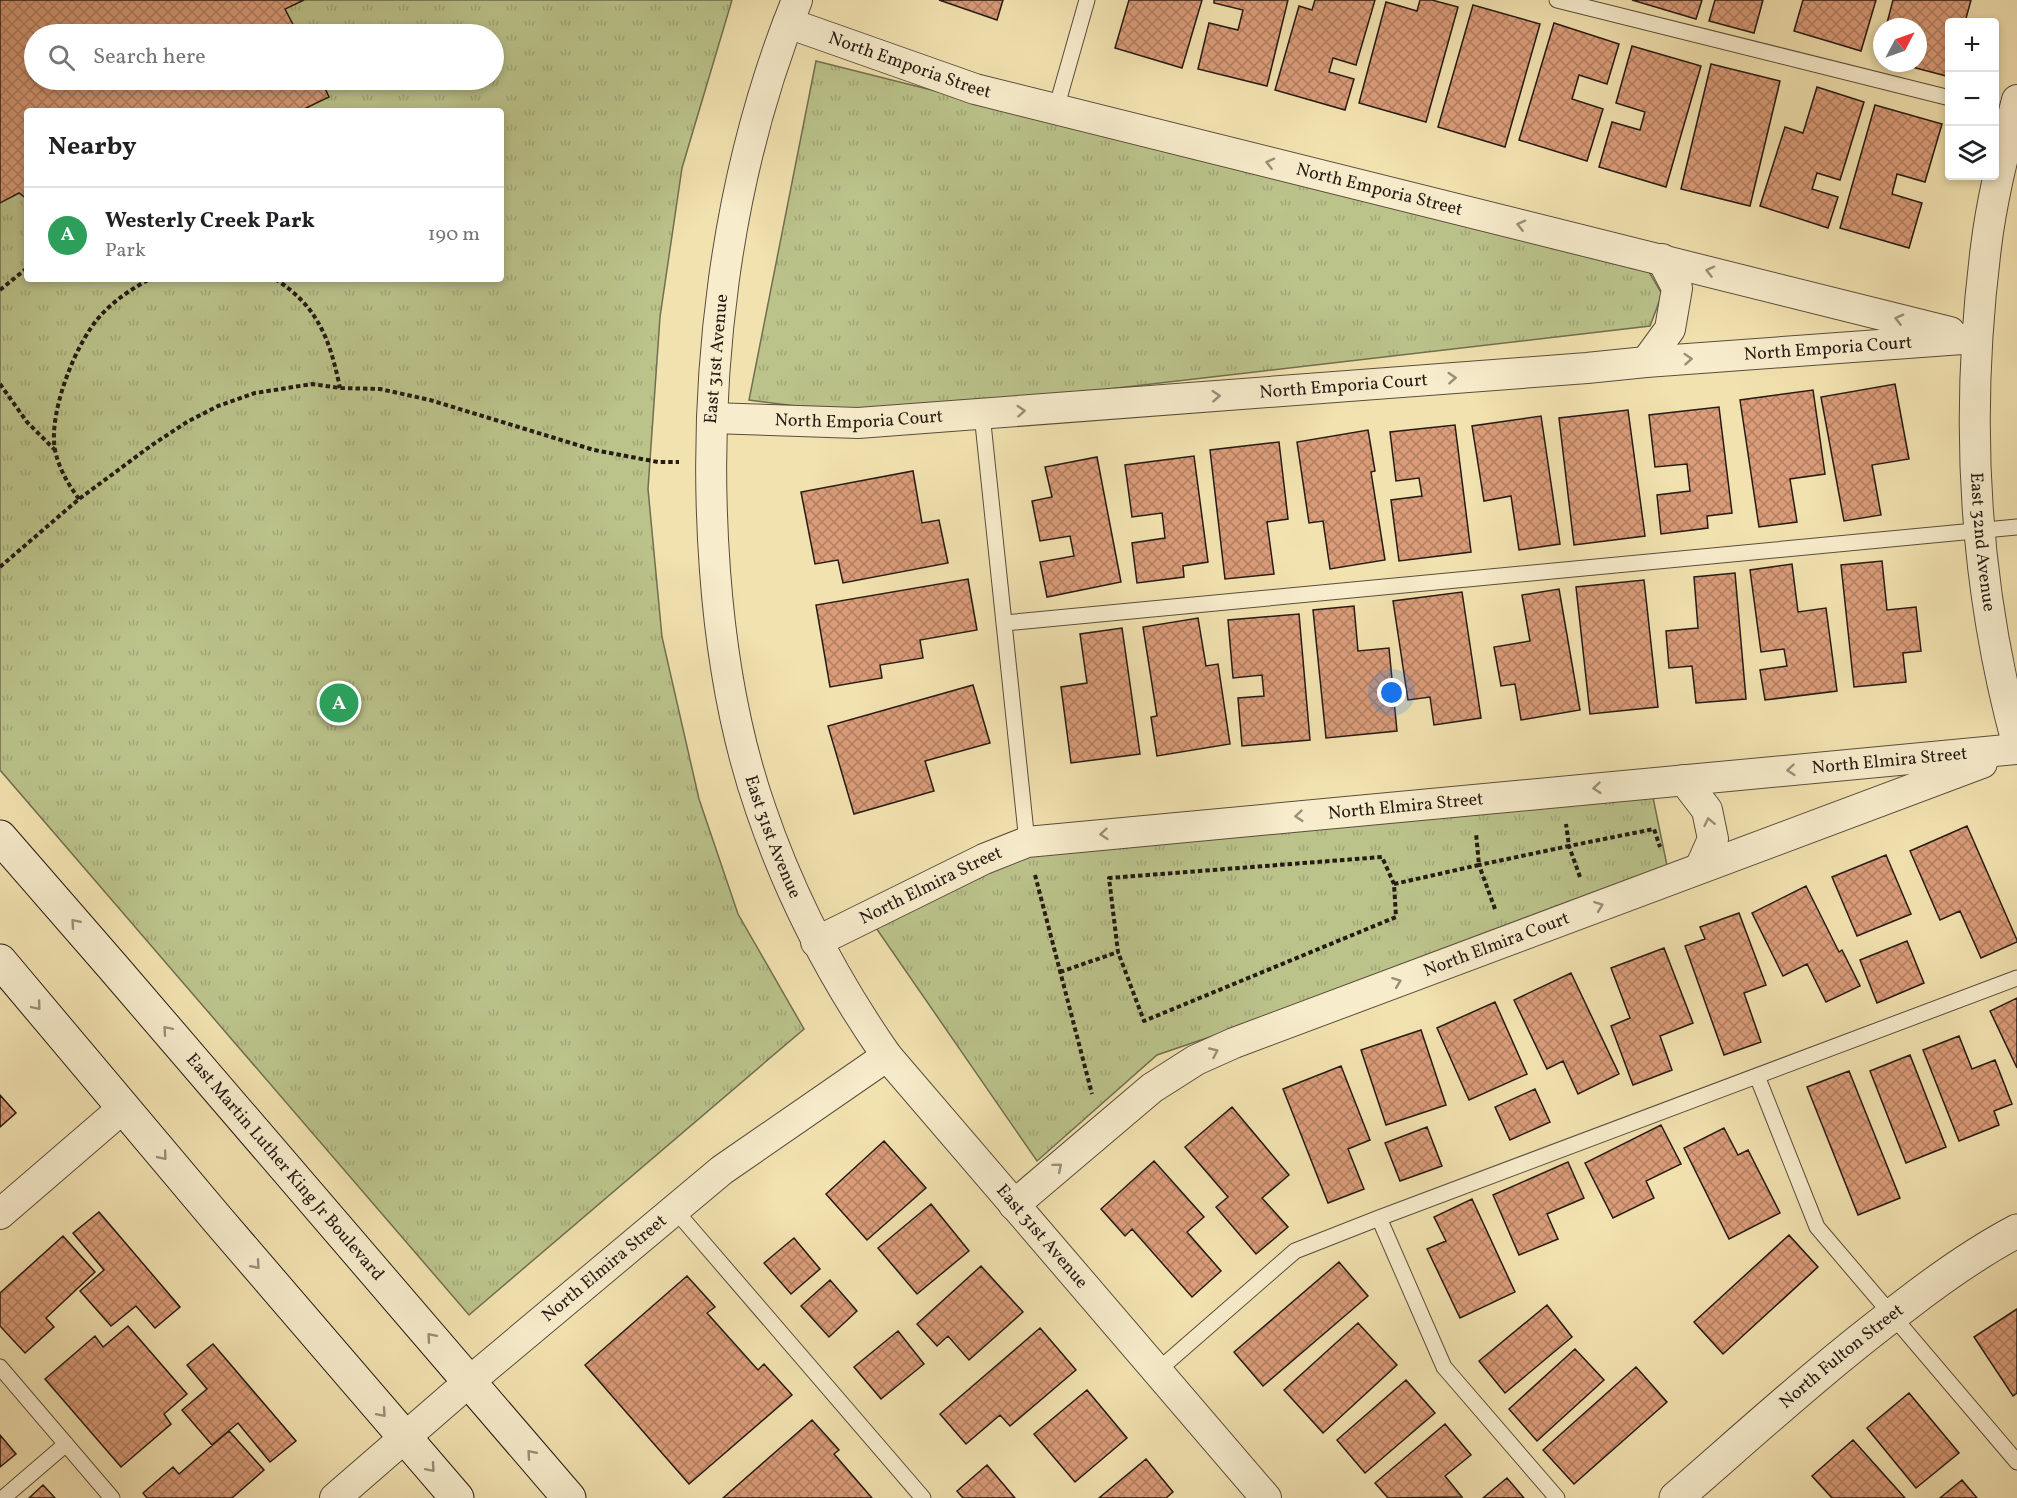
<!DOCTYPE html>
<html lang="en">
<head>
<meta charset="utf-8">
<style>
	body { margin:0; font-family:Vollkorn,serif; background:#f2f2f2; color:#202124 }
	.controls { position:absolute; right:18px; top:18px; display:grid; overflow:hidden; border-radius:6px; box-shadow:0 3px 9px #0003 }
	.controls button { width:54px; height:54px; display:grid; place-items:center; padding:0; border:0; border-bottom:2px solid #e0e0e0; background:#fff; color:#202124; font:30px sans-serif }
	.compass { position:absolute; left:1873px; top:18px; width:54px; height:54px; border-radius:50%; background:#fff; box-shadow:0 3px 9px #0003; rotate:49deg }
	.you { position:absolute; left:1392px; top:693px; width:21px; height:21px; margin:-15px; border:4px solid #fff; border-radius:50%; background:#1a73e8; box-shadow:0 0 0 9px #1a73e833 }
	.badge { display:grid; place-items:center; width:39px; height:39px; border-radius:50%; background:#d93025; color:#fff; font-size:20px; font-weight:700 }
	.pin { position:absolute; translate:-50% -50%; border:3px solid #fff; box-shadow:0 2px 6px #0006 }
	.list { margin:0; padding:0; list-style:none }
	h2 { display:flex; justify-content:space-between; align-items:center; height:78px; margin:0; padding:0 24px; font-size:26px }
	h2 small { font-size:20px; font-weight:400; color:#757577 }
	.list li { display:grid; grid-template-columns:39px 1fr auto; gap:18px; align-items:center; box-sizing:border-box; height:96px; padding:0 24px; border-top:2px solid #e0e0e0 }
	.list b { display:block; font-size:22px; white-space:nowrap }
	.list p { margin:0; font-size:20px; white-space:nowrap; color:#757577 }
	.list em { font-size:20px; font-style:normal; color:#757577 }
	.icon { flex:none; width:33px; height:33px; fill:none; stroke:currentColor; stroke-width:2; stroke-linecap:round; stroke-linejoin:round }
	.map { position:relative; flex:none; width:2017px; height:1498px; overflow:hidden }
	.search { position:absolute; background:#fff; box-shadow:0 3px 9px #0003; left:24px; top:24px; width:480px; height:66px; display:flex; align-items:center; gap:15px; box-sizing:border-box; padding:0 21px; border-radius:33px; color:#757577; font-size:22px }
	.panel { position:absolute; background:#fff; box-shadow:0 3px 9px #0003; left:24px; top:108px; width:480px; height:174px; border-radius:6px }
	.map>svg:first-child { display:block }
</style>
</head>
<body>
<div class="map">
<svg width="2017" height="1498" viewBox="0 0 2017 1498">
	<defs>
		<pattern id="park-tufts" width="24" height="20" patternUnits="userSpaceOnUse" patternTransform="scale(1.5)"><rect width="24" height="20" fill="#bbc38b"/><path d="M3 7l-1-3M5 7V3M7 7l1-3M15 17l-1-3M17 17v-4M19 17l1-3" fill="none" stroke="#a1a777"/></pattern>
		<pattern id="building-cross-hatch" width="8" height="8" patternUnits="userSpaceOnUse" patternTransform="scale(1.5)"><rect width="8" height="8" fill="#da9c79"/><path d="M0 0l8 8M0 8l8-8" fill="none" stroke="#b17e62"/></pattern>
	</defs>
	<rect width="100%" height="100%" fill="#f2e2b0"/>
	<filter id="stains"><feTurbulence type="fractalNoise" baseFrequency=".00333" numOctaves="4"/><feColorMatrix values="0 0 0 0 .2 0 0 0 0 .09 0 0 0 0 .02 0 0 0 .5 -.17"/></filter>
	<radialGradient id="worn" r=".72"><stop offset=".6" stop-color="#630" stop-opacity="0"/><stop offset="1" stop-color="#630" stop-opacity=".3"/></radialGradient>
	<path fill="url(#park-tufts)" stroke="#706f50" stroke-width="1.5" fill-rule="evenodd" d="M0,0H732L682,168L660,317L648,489L662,637L699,799L738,914L804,1029L469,1315L0,770ZM34,34H494V80H34ZM27,111H501V279H27Z
		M816,61L1648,270L1662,294L1650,326L876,416L749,400Z
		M1650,783L1670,880L1157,1055L1037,1161L874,925L1027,842Z"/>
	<path fill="url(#building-cross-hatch)" stroke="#261b14" stroke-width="1.5" d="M0,0H304L285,9L298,34H34V80H321L329,97L300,111H27V199L19,193L0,203Z
		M939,0H1003L997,20Z
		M1129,0H1202L1182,68L1115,48Z
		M1214,0H1288L1267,86L1198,69L1209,23L1238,30L1243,10L1214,3Z
		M1315,0H1375L1356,65L1333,58L1329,72L1354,79L1345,110L1275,90L1299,6L1312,10Z
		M1420,0H1432L1458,7L1426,122L1359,103L1386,2L1417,11Z
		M1632,0H1702L1696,19Z
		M1715,0H1763L1754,33L1709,21Z
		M1803,0H1876L1861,51L1794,31Z
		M1893,0H1971L1965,22H1950V77L1897,63H1918V27H1886Z
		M1473,5L1540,24L1505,147L1438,127Z
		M1554,23L1619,44L1607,84L1579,75L1572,99L1603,109L1587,161L1519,140Z
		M1632,46L1701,66L1666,187L1599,167L1612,122L1640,130L1645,112L1616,103Z
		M1711,64L1780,81L1750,206L1681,189Z
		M1817,87L1864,102L1840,180L1817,173L1812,189L1838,197L1828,228L1760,206L1785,127L1803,133Z
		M1875,105L1942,124L1925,182L1897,174L1892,194L1922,203L1909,248L1840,228Z
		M1895,384L1909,459L1872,465L1881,515L1844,521L1821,397Z
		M1813,390L1825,474L1790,479L1797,522L1759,527L1740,400Z
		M1719,407L1732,513L1707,516L1708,528L1661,534L1657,495L1690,491L1687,464L1655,467L1649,415Z
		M1628,410L1645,536L1574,545L1559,418Z
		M1541,416L1560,544L1519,550L1511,496L1484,501L1472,426Z
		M1455,425L1471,552L1399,561L1391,500L1422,496L1419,478L1396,481L1390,432Z
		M1368,430L1375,471L1371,472L1385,560L1330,569L1323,521L1309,523L1297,442Z
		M1279,442L1288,519L1267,522L1274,574L1225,579L1210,450Z
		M1194,456L1208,562L1183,566L1184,577L1137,583L1132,543L1165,538L1162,513L1132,517L1125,465Z
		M1097,457L1121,582L1047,597L1040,562L1074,556L1070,536L1040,541L1032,501L1052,497L1045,467Z
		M913,471L922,523L939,520L948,563L843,583L838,560L815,564L801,492Z
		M1882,561L1887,610L1916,607L1921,651L1903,653L1906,682L1854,687L1841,565Z
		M1792,564L1798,612L1826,608L1837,691L1765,700L1760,670L1787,666L1784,649L1761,652L1750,570Z
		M1735,573L1746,699L1696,703L1692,666L1669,668L1666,631L1698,628L1694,577Z
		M968,579L977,630L920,640L923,658L880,665L882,678L830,687L816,605Z
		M1644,580L1658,707L1590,714L1576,587Z
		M1559,589L1580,710L1521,720L1515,684L1501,686L1494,647L1530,641L1522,595Z
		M1462,592L1481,718L1434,725L1430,697L1408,700L1393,601Z
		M1354,606L1358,651L1389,648L1397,731L1326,738L1313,610Z
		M1299,614L1310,740L1242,746L1238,698L1264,696L1262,675L1233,678L1228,620Z
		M1198,618L1206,666L1218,664L1230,744L1157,756L1151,717L1157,716L1143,627Z
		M1122,628L1140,754L1071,763L1061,687L1087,683L1080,634Z
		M973,685L990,743L925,761L934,791L854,814L828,726Z
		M1967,826L2017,940V942L1981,958L1960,911L1940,920L1910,851Z
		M1886,855L1911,914L1857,936L1832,877Z
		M1806,886L1839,952L1842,950L1860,986L1826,1002L1807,964L1783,976L1752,913Z
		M1739,913L1766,985L1744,993L1761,1042L1724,1055L1685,946L1705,939L1700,927Z
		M1907,941L1924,983L1877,1003L1860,960Z
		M1664,948L1693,1023L1660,1036L1672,1070L1633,1085L1611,1026L1630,1018L1611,968Z
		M1571,973L1619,1074L1578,1094L1563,1061L1547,1069L1514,1000Z
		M2017,998V1068L1990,1011Z
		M1495,1002L1527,1074L1469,1100L1437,1028Z
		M1421,1030L1446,1105L1386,1125L1361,1050Z
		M1959,1036L1972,1069L1995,1060L2012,1104L1994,1111L1999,1125L1959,1141L1923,1050Z
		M1910,1055L1946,1147L1906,1163L1870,1071Z
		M1341,1066L1370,1140L1348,1149L1364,1189L1328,1203L1283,1089Z
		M1849,1071L1900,1198L1858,1215L1807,1087Z
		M1535,1089L1550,1122L1510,1140L1495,1107Z
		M0,1095L16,1113L0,1127Z
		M1232,1107L1289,1175L1262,1198L1288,1227L1256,1254L1216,1207L1228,1197L1185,1147Z
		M1661,1125L1681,1164L1646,1181L1654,1198L1613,1218L1585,1163Z
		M1427,1127L1442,1166L1400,1181L1385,1143Z
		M1724,1128L1738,1155L1748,1150L1780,1213L1729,1239L1684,1148Z
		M884,1141L926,1188L867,1240L826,1194Z
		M1154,1161L1204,1217L1187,1232L1221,1271L1192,1297L1132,1229L1125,1236L1101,1209Z
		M1568,1162L1584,1198L1547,1214L1558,1239L1519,1255L1493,1195Z
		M1472,1199L1515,1292L1460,1318L1427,1249L1446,1241L1434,1217Z
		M931,1204L969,1251L917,1294L878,1248Z
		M99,1212L180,1307L155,1328L136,1306L111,1326L80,1291L104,1270L73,1233Z
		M1789,1235L1818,1267L1723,1354L1694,1322Z
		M63,1236L95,1272L46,1318L54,1327L25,1353L0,1326V1293Z
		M794,1238L820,1269L791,1294L764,1263Z
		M1339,1262L1368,1296L1263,1386L1234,1352Z
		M981,1266L1023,1312L969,1360L948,1336L937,1346L917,1324Z
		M687,1276L715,1307L707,1313L758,1370L764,1364L792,1395L689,1484L585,1365Z
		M830,1280L857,1311L829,1337L801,1306Z
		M1547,1305L1572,1337L1505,1393L1479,1361Z
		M2017,1309V1393L2013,1396L1974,1337Z
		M1358,1323L1397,1365L1323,1433L1284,1390Z
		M128,1326L187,1394L164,1414L171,1424L121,1467L45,1379L95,1336L103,1347Z
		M1040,1328L1076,1370L1010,1426L1000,1415L966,1444L940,1414Z
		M898,1331L924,1364L881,1399L854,1367Z
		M213,1344L296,1441L270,1462L238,1423L212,1445L182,1410L207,1389L187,1365Z
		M1575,1349L1604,1380L1537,1441L1509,1409Z
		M1636,1367L1667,1402L1574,1484L1543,1450Z
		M1406,1380L1435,1413L1365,1473L1337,1440Z
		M1087,1390L1127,1438L1075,1482L1034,1434Z
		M1909,1393L1959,1453L1916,1488L1867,1428Z
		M812,1420L839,1450L834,1454L872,1498H723Z
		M1445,1424L1471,1455L1445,1476L1462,1497L1388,1498L1375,1483Z
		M229,1431L264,1470L232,1498H147L143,1493L173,1467L179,1474Z
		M0,1435L16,1454L0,1467Z
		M1853,1440L1905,1498H1832L1812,1476Z
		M1146,1459L1173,1492L1166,1498H1099Z
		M987,1465L1015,1498H963L957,1491Z
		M1507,1478L1524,1498H1483Z
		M1962,1480L1977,1498H1940Z
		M43,1485L55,1498H29Z"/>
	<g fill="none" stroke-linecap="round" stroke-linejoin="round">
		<defs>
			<path id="service" d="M1557,0L1950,98
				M1056,109L1087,0
				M982,414L1027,842
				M1004,623L2017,527
				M1757,1076L1817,1227L2017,1462
				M675,1210L923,1498
				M1379,1218L1444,1367L1557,1498
				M0,1367L112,1498
				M1156,1372L1295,1251L1379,1218L2017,978
				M3,1498L66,1444"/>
			<g id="minor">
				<path id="s1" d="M797,0C725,177 701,381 715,571C721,652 734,733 761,810C791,898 834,980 887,1056L1266,1498"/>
				<path id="s2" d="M788,23L975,89L1950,332"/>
				<path id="s3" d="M2017,100C2005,148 1992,197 1986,247C1965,412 1973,581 2017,743"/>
				<path d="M1646,362L1670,329L1677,288L1662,259"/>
				<path id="s4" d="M712,418L858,423L1587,368L1646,362L1976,338"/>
				<path d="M1684,780L1707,810L1713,839L1700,868"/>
				<path id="s5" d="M816,942L984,859L1027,842L2017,749"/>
				<path id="s6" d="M1014,1205L1152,1088L1196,1060L1234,1043L1982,763"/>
				<path d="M0,1214L123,1108"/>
				<path id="s7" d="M335,1498L470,1381L722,1170L887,1056"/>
			</g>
			<g id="tertiary">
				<path id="s8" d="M1676,1498C1751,1433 1824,1366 1903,1307C1939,1279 1977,1252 2017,1231"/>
			</g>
			<g id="secondary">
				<path id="s9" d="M0,837L113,967L569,1498"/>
				<path d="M0,961L218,1220L457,1498"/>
			</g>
		</defs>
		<use href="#service" stroke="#594d3b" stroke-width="17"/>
		<use href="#minor" stroke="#594d3b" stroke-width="32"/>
		<use href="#tertiary" stroke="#594d3b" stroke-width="35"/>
		<use href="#secondary" stroke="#261b14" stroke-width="35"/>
		<path stroke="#261b14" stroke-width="4" stroke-dasharray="4.5 3" stroke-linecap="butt" d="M27,242V243
			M275,279C318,306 330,340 340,388
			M0,290L27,268
			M0,384L27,422L54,449
			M79,499C68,484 59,469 55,450C48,413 76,341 102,314C116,299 133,288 150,279
			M0,567L79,499L152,445L187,422L218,406L255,393L281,389L312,384L340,388L380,389L430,400L594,450L658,462H679
			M1035,875L1092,1094
			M1580,877L1569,846L1654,829L1660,847
			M1394,884L1479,865L1476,833
			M1495,909L1479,865L1569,846L1566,824
			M1060,972L1118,952L1109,878L1382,857L1394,884L1396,917L1144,1021L1118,952"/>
		<use href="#service" stroke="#f7eccc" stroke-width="15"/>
		<use href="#minor" stroke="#f7eccc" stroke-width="30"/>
		<use href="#tertiary" stroke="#f7eccc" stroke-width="33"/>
		<use href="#secondary" stroke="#f7eccc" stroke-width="33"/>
	</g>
	<defs><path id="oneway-chevron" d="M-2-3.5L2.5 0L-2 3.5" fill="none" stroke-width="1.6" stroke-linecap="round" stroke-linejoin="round" transform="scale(1.5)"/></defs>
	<g stroke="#998e79">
		<use href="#oneway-chevron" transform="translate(1270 163) rotate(-166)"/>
		<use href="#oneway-chevron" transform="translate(1521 225) rotate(-166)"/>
		<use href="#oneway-chevron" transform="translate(1710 271) rotate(-166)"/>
		<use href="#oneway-chevron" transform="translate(1899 319) rotate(-166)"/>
		<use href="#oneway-chevron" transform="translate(1688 359) rotate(-4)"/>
		<use href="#oneway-chevron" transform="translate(1452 378) rotate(-4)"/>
		<use href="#oneway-chevron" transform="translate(1216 396) rotate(-4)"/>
		<use href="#oneway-chevron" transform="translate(1021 411) rotate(-4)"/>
		<use href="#oneway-chevron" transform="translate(1791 770) rotate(175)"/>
		<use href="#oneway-chevron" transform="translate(1597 788) rotate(175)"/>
		<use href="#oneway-chevron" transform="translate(1299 816) rotate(175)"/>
		<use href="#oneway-chevron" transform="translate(1709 822) rotate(-102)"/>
		<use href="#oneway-chevron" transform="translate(1104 834) rotate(175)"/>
		<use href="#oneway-chevron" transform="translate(1599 906) rotate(-20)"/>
		<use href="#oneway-chevron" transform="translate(75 923) rotate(-131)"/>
		<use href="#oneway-chevron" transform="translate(1397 982) rotate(-21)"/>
		<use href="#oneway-chevron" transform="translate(37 1006) rotate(50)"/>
		<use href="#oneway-chevron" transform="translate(167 1030) rotate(-131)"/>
		<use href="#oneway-chevron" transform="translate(1214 1052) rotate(-24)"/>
		<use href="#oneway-chevron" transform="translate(163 1156) rotate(50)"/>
		<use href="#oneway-chevron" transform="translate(1058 1167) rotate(-40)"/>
		<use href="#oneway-chevron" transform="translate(256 1265) rotate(49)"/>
		<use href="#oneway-chevron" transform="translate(431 1337) rotate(-131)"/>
		<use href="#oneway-chevron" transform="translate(382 1413) rotate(49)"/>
		<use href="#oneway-chevron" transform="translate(531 1454) rotate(-131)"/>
		<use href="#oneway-chevron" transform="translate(431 1468) rotate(49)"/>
	</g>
	<g text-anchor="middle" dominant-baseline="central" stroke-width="6" stroke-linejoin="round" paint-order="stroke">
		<g font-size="18" fill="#261b14" stroke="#f7eccc">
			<text stroke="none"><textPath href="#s2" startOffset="129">North Emporia Street</textPath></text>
			<text stroke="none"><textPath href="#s2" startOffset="615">North Emporia Street</textPath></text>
			<text stroke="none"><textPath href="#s4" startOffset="1119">North Emporia Court</textPath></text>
			<text transform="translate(717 359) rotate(-85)">East 31st Avenue</text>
			<text stroke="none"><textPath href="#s4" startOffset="633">North Emporia Court</textPath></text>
			<text stroke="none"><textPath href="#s4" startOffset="147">North Emporia Court</textPath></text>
			<text stroke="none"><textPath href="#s3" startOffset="446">East 32nd Avenue</textPath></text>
			<text stroke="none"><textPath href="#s5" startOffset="1100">North Elmira Street</textPath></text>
			<text stroke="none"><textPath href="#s5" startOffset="614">North Elmira Street</textPath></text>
			<text stroke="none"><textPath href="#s1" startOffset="855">East 31st Avenue</textPath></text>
			<text stroke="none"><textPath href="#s5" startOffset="128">North Elmira Street</textPath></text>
			<text stroke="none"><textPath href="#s6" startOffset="555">North Elmira Court</textPath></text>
			<text stroke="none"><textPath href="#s9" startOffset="436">East Martin Luther King Jr Boulevard</textPath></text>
			<text stroke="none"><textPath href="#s1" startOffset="1341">East 31st Avenue</textPath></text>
			<text stroke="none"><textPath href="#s7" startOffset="354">North Elmira Street</textPath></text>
			<text stroke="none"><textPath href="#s8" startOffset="218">North Fulton Street</textPath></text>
		</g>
	</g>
	<rect width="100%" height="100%" filter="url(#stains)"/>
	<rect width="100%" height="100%" fill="url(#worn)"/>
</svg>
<div class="controls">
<button>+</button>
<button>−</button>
<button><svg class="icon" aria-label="layers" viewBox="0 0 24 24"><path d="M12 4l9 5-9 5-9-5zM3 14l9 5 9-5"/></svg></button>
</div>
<svg class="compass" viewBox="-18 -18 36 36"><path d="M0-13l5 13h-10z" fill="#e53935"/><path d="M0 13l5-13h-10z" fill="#757577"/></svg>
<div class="you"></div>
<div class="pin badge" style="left:339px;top:703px;background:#2e9e5b">A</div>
<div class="search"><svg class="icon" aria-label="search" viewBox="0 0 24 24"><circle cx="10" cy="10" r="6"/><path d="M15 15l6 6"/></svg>Search here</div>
<section class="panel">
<h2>Nearby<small></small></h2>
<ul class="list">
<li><span class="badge" style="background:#2e9e5b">A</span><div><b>Westerly Creek Park</b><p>Park</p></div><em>190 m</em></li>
</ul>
</section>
</div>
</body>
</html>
